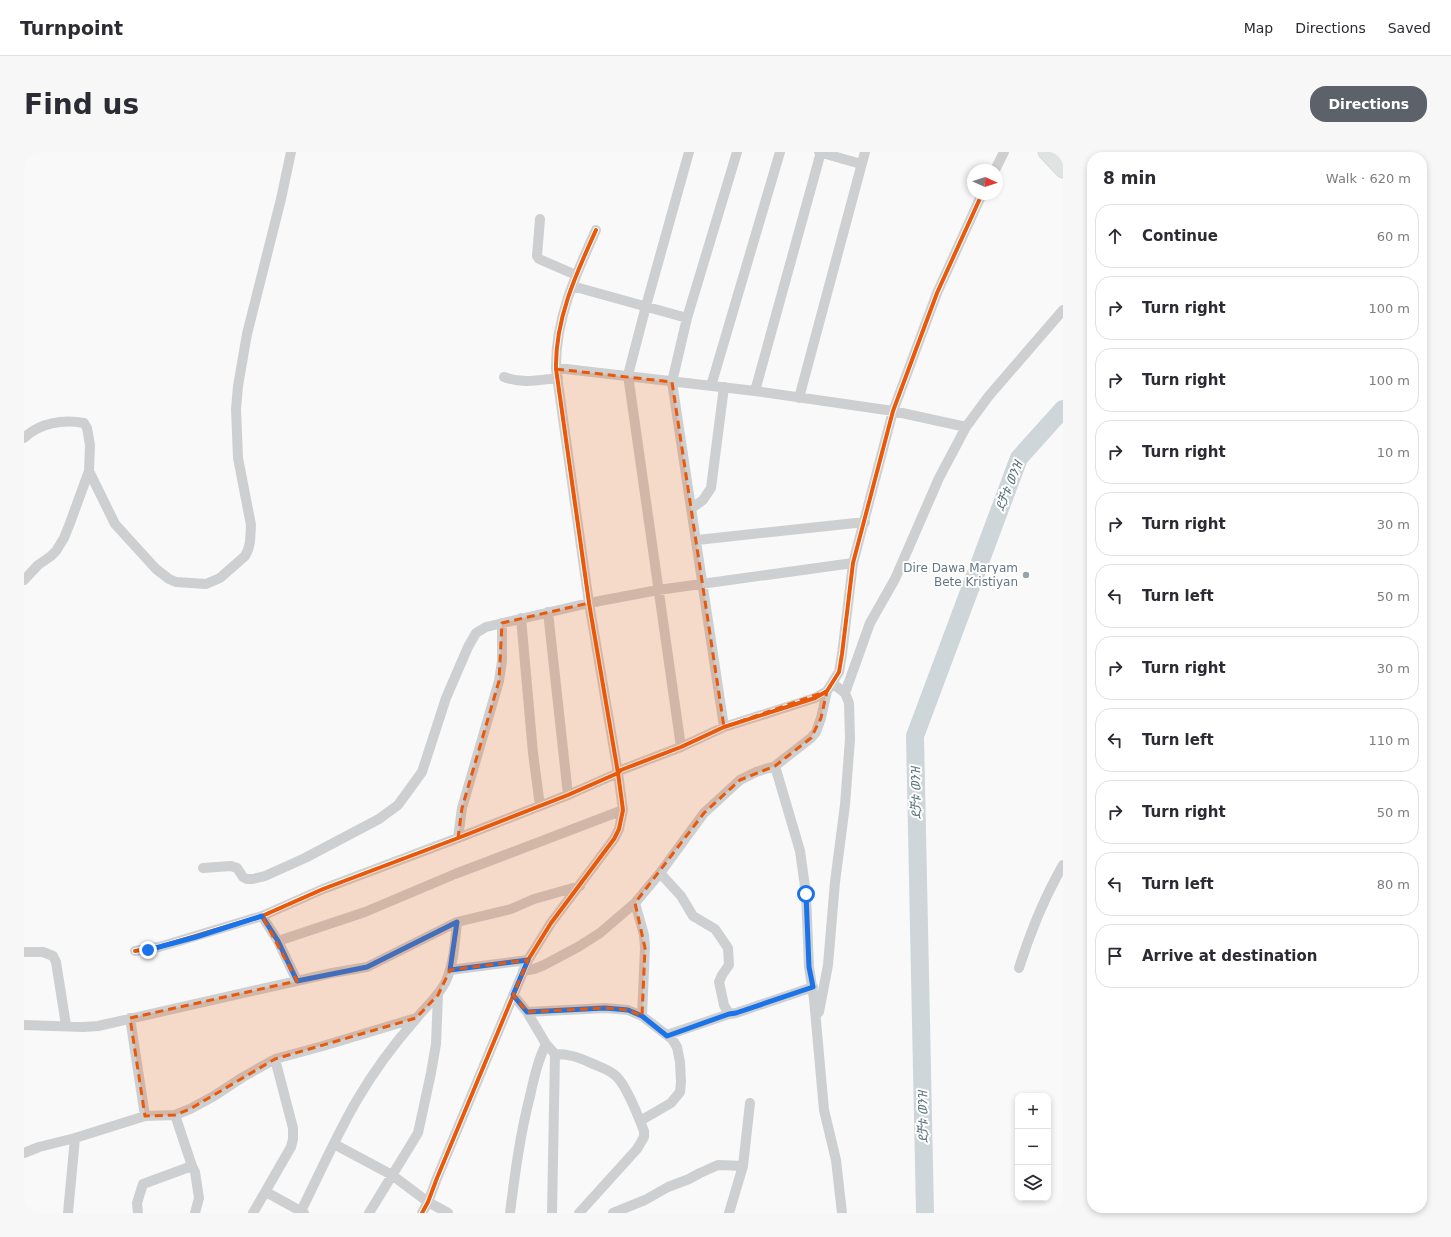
<!DOCTYPE html>
<html lang="en">
<head>
<meta charset="utf-8">
<style>
	body { margin:0; font-family:"DejaVu Sans","Noto Sans Ethiopic",sans-serif; background:#f7f7f7; color:#2b2b33 }
	.controls { position:absolute; right:12px; bottom:12px; display:grid; overflow:hidden; border-radius:8px; box-shadow:0 2px 6px #0003 }
	.controls button { width:36px; height:36px; display:grid; place-items:center; padding:0; border:0; border-bottom:1px solid #e1e1e2; background:#fff; color:#2b2b33; font:20px sans-serif }
	.compass { position:absolute; left:943px; top:12px; width:36px; height:36px; border-radius:50%; background:#fff; box-shadow:0 2px 6px #0003; rotate:93deg }
	.stop { position:absolute; width:12px; height:12px; margin:-9px; border:3px solid #1a73e8; border-radius:50%; background:#fff }
	.stop.end { background:#1a73e8; border-color:#fff; box-shadow:0 1px 4px #0008 }
	.list { margin:0; padding:0; list-style:none }
	h2 { display:flex; justify-content:space-between; align-items:center; height:52px; margin:0; padding:0 16px; font-size:17px }
	h2 small { font-size:13px; font-weight:400; color:#7c7c81 }
	.list li { display:grid; grid-template-columns:26px 1fr auto; gap:12px; align-items:center; box-sizing:border-box; height:64px; margin:0 8px 8px; padding:0 8px; border:1px solid #e1e1e2; border-radius:16px }
	.list b { display:block; font-size:15px; white-space:nowrap }
	.list em { font-size:13px; font-style:normal; color:#7c7c81 }
	.icon { flex:none; width:22px; height:22px; fill:none; stroke:currentColor; stroke-width:2; stroke-linecap:round; stroke-linejoin:round }
	.map { position:relative; flex:none; width:1039px; height:1061px; overflow:hidden; border-radius:16px }
	header { display:flex; align-items:center; gap:24px; box-sizing:border-box; height:56px; padding:0 20px; background:#fff; border-bottom:1px solid #e1e1e2 }
	header strong { font-size:19px }
	nav { display:flex; gap:22px; margin-inline-start:auto; font-size:14px }
	.intro { display:flex; align-items:center; justify-content:space-between; box-sizing:border-box; height:96px; padding:0 24px }
	h1 { margin:0; font-size:28px }
	.button { padding:10px 18px; border-radius:16px; background:#5c616a; color:#fff; font-size:14px; font-weight:700 }
	main { display:flex; gap:24px; padding:0 24px }
	aside { flex:1; background:#fff; border-radius:16px; box-shadow:0 2px 6px #0003 }
	.map>svg:first-child { display:block }
</style>
</head>
<body>
<header>
<strong>Turnpoint</strong>
<nav><a>Map</a><a>Directions</a><a>Saved</a></nav>
</header>
<div class="intro"><h1>Find us</h1><a class="button">Directions</a></div>
<main>
<div class="map">
<svg width="1039" height="1061" viewBox="0 0 1039 1061">
	<rect width="100%" height="100%" fill="#f9f9f9"/>
	<g fill="none" stroke-linecap="round" stroke-linejoin="round">
		<path stroke="#ced6d9" stroke-width="18" d="M901,1061L891,584L995,306L1039,257"/>
		<defs>
			<path id="secondary" d="M1022,0L1039,18"/>
		</defs>
		<use href="#secondary" stroke="#d6d7d8" stroke-width="17"/>
		<path stroke="#cecfd0" stroke-width="10" d="M795,0L837,12
			M971,18L980,0
			M516,67L513,104L515,107L552,123
			M548,134L663,166
			M532,217H542L731,239L869,259L942,275
			M480,225C498,232 515,228 534,226
			M687,234L756,0
			M731,239L797,0
			M775,246L841,0
			M0,286C15,271 39,267 60,271L63,276L66,293L65,319L46,371L40,386L32,399L27,404L14,413L0,428
			M65,319L91,372L132,417L145,427L152,430L182,432L196,426L221,404L224,398L226,390L227,373L214,306L212,257L214,234L223,182L257,47L267,0
			M668,356L679,348L687,336L700,235
			M673,388L841,370
			M524,460L544,643
			M497,466L509,601L516,654
			M821,541L846,471L871,427L915,326L942,275L964,245L1039,158
			M700,575L648,230L663,166L713,0
			M657,595L604,223L622,154L665,0
			M751,614L776,699L782,742L785,815L790,847L800,958L812,1008L818,1061
			M434,686L438,656L475,529L478,509V471
			M179,716L207,714L213,716L219,725L223,727H229L241,724L281,706L355,667L374,653L398,620L422,546L444,495L452,481L462,475L565,451L634,438L829,411
			M636,721L657,744L669,764L691,777L704,796L705,813L698,823L695,830L700,853L705,862
			M611,751L620,783L621,796L618,864
			M238,764L254,789L273,829
			M254,789L341,760L431,722L599,658
			M111,799L135,795L238,764L299,737L434,686L544,643L594,621L597,618L657,595L700,575L791,546L803,539L815,520L818,502L829,411L869,259L913,141L958,42
			M0,800H19L29,804L32,810L42,873
			M995,816C1006,781 1020,746 1039,713
			M426,818L504,808
			M499,819L510,817L520,813L554,795L576,781L611,751L636,721L680,661L716,628L732,620L751,614L787,586L792,580L797,566L803,539
			M489,843L503,860L522,892L531,902L528,1061
			M503,860L581,856L604,858L618,864L648,887L653,895L656,910L657,930L656,940L647,951L616,969
			M795,860L804,813L811,730L821,653L826,587L825,551L821,541L808,531
			M106,866L121,964
			M0,873L59,875L74,874L308,821L343,815L433,770L487,757L510,747L556,734
			M643,883L705,862L712,861L789,835
			M531,902C545,902 554,905 567,911C575,915 585,917 592,924C602,933 615,966 620,979V985L613,997L555,1061
			M151,963L168,1014L171,1020L175,1046L171,1061
			M310,992L368,1023L404,1050L424,1061
			M0,1001L15,995L51,986L121,964L151,963L166,957L190,944L219,925L251,907L299,894L392,866
			M242,1040L280,1061
			M44,1061L51,986
			M114,1061L113,1051L119,1032L168,1014
			M229,1061L267,995L269,987V976L251,907
			M276,1061C295,1023 312,984 333,948C350,919 370,892 392,867C402,854 415,844 422,829C430,811 431,789 433,770
			M345,1061L394,981L407,921L412,892L414,843
			M398,1061L404,1050L413,1026L504,808L527,771L590,687L595,677L599,658L594,621L565,451L532,217C531,167 552,122 572,78
			M486,1061C491,1021 496,983 506,944C510,926 514,908 522,892
			M589,1061L621,1048L644,1035L665,1027L676,1021L694,1013L719,1014
			M705,1061L719,1014L726,951"/>
		<use href="#secondary" stroke="#e1e2e2" stroke-width="15"/>
		<defs>
			<path id="cycleway" d="M111,799L135,795L238,764L299,737L434,686L544,643L594,621L597,618L657,595L700,575L791,546L803,539L815,520L818,502L829,411L869,259L913,141L958,42
				M398,1061L404,1050L413,1026L504,808L527,771L590,687L595,677L599,658L594,621L565,451L532,217C531,167 552,122 572,78"/>
		</defs>
		<use href="#cycleway" stroke="#fff" stroke-width="6"/>
		<use href="#cycleway" stroke="#e8590c" stroke-width="4"/>
	</g>
	<g fill="none" stroke-linecap="round" stroke-linejoin="round">
		<path stroke="#1a73e8" stroke-width="5" d="M124,798L172,785L238,764L254,789L273,829L343,815L433,770L426,818L504,808L489,843L503,860L581,856L604,858L618,864L643,884L705,862L712,861L789,835L785,815L782,742"/>
	</g>
	<path fill="#e8590c" fill-opacity="0.2" stroke="#e8590c" stroke-width="3" stroke-dasharray="8 5" stroke-linejoin="round" d="M532,217L648,230L700,575L803,539L797,566L787,586L751,614L716,628L680,661L611,751L621,796L618,864L604,858L581,856L503,860L489,843L504,808L426,818L414,843L392,866L251,907L166,957L151,963L121,964L106,866L273,829L238,764L299,737L434,686L438,656L475,529L478,471L565,451Z"/>
	<circle fill="#98a4ad" stroke="#fff" stroke-width="1.5" cx="1002" cy="423" r="4"/>
	<g text-anchor="middle" dominant-baseline="central" stroke-width="4" stroke-linejoin="round" paint-order="stroke">
		<g font-size="12" fill="#647784" stroke="#fff" text-anchor="end">
			<text x="994" y="416">Dire Dawa Maryam<tspan x="994" dy="14">Bete Kristiyan</tspan></text>
		</g>
		<g font-size="13" font-style="italic" fill="#5f767d" stroke="#fff">
			<text transform="translate(985 334) rotate(-68)">ደቻቱ ወንዝ</text>
			<text transform="translate(892 641) rotate(-91)">ደቻቱ ወንዝ</text>
			<text transform="translate(899 965) rotate(-91)">ደቻቱ ወንዝ</text>
		</g>
	</g>
</svg>
<div class="controls">
<button>+</button>
<button>−</button>
<button><svg class="icon" aria-label="layers" viewBox="0 0 24 24"><path d="M12 4l9 5-9 5-9-5zM3 14l9 5 9-5"/></svg></button>
</div>
<svg class="compass" viewBox="-18 -18 36 36"><path d="M0-13l5 13h-10z" fill="#e53935"/><path d="M0 13l5-13h-10z" fill="#7c7c81"/></svg>
<div class="stop" style="left:782px;top:742px"></div>
<div class="stop end" style="left:124px;top:798px"></div>
</div>
<aside>
<h2>8 min<small>Walk · 620 m</small></h2>
<ul class="list">
<li><svg class="icon" aria-label="ahead" viewBox="0 0 24 24"><path d="M12 20V5M6 11l6-6 6 6"/></svg><div><b>Continue</b></div><em>60 m</em></li>
<li><svg class="icon" aria-label="right" viewBox="0 0 24 24"><path d="M7 20v-9h11M14 6l5 5-5 5"/></svg><div><b>Turn right</b></div><em>100 m</em></li>
<li><svg class="icon" aria-label="right" viewBox="0 0 24 24"><path d="M7 20v-9h11M14 6l5 5-5 5"/></svg><div><b>Turn right</b></div><em>100 m</em></li>
<li><svg class="icon" aria-label="right" viewBox="0 0 24 24"><path d="M7 20v-9h11M14 6l5 5-5 5"/></svg><div><b>Turn right</b></div><em>10 m</em></li>
<li><svg class="icon" aria-label="right" viewBox="0 0 24 24"><path d="M7 20v-9h11M14 6l5 5-5 5"/></svg><div><b>Turn right</b></div><em>30 m</em></li>
<li><svg class="icon" aria-label="left" viewBox="0 0 24 24"><path d="M17 20v-9H6M10 6l-5 5 5 5"/></svg><div><b>Turn left</b></div><em>50 m</em></li>
<li><svg class="icon" aria-label="right" viewBox="0 0 24 24"><path d="M7 20v-9h11M14 6l5 5-5 5"/></svg><div><b>Turn right</b></div><em>30 m</em></li>
<li><svg class="icon" aria-label="left" viewBox="0 0 24 24"><path d="M17 20v-9H6M10 6l-5 5 5 5"/></svg><div><b>Turn left</b></div><em>110 m</em></li>
<li><svg class="icon" aria-label="right" viewBox="0 0 24 24"><path d="M7 20v-9h11M14 6l5 5-5 5"/></svg><div><b>Turn right</b></div><em>50 m</em></li>
<li><svg class="icon" aria-label="left" viewBox="0 0 24 24"><path d="M17 20v-9H6M10 6l-5 5 5 5"/></svg><div><b>Turn left</b></div><em>80 m</em></li>
<li><svg class="icon" aria-label="arrive" viewBox="0 0 24 24"><path d="M6 21V4h12l-3 4 3 4H6"/></svg><div><b>Arrive at destination</b></div></li>
</ul>
</aside>
</main>
</body>
</html>
